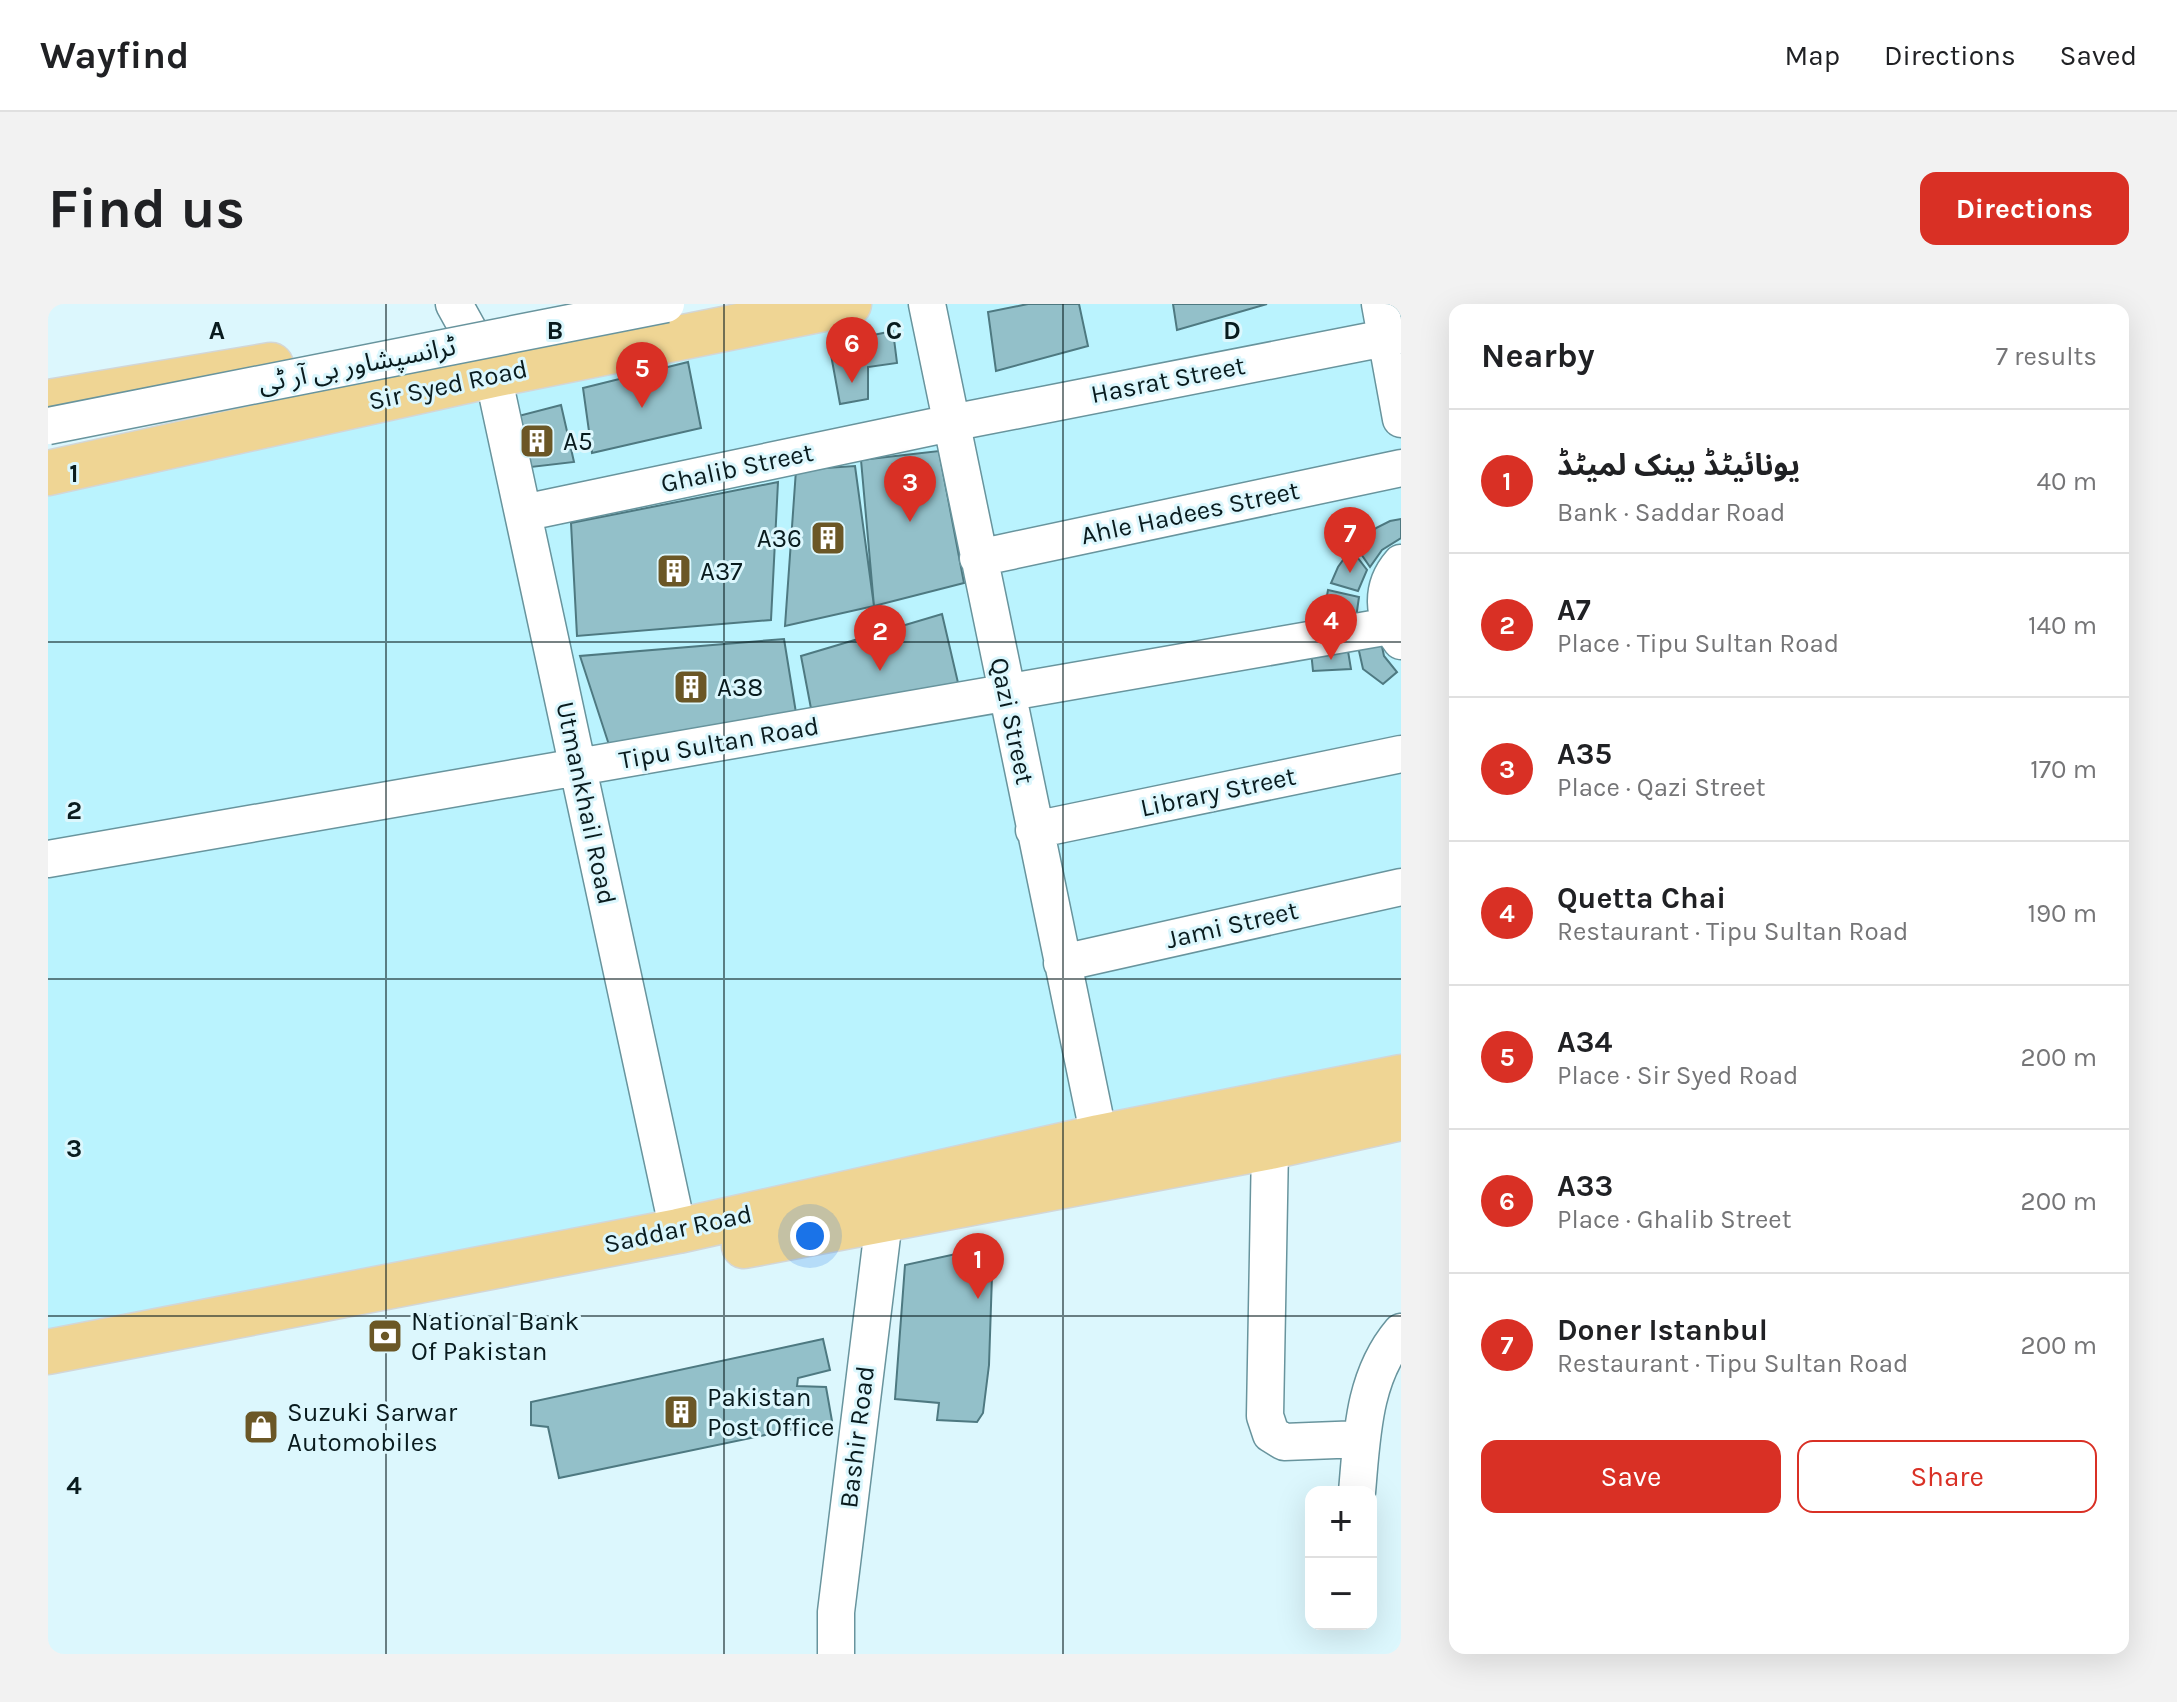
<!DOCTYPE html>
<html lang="en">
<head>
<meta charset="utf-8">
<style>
	body { margin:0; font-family:Karla,"Noto Sans Arabic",sans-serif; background:#f2f2f2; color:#202124 }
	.controls { position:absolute; right:24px; bottom:24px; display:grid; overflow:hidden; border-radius:16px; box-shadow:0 8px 32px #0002 }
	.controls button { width:72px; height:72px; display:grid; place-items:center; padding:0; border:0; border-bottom:2px solid #e0e0e0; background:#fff; color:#202124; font:40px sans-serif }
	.you { position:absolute; left:762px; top:932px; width:28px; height:28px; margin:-20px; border:6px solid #fff; border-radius:50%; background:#1a73e8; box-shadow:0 0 0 12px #1a73e833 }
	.badge { display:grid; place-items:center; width:52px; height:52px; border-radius:50%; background:#d93025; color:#fff; font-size:26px; font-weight:700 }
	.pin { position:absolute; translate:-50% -66px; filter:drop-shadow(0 2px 4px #0008) }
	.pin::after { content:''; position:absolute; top:42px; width:28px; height:24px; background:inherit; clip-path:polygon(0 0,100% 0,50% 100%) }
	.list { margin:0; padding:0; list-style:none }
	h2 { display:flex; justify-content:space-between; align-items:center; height:104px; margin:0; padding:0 32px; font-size:34px }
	h2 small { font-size:26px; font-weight:400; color:#757577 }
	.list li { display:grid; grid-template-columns:52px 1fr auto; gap:24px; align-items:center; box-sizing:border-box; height:144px; padding:0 32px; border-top:2px solid #e0e0e0 }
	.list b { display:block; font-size:30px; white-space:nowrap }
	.list p { margin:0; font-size:26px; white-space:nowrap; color:#757577 }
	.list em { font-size:26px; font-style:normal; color:#757577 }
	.actions { display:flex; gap:16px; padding:24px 32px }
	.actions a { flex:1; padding:18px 0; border:2px solid #d93025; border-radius:16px; text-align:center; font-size:28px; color:#d93025 }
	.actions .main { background:#d93025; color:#fff }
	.map { position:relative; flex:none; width:1353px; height:1350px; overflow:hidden; border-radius:16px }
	header { display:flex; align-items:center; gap:48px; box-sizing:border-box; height:112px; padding:0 40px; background:#fff; border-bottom:2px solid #e0e0e0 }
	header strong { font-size:38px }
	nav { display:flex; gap:44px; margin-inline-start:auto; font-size:28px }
	.intro { display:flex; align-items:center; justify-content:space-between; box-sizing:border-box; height:192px; padding:0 48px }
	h1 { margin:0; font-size:56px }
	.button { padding:20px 36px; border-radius:16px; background:#d93025; color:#fff; font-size:28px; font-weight:700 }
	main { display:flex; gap:48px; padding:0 48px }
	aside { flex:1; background:#fff; border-radius:16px; box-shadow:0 8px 32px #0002 }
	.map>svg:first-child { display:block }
</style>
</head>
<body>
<header>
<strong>Wayfind</strong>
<nav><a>Map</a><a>Directions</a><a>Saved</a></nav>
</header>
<div class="intro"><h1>Find us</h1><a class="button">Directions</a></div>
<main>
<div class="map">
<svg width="1353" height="1350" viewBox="0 0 1353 1350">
	<rect width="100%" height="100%" fill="#dcf7fd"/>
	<path fill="#baf3fe" d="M801,0H1353V773L0,1048V169Z"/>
	<path fill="#93c0c9" stroke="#4e7981" stroke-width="2" d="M980,0H1031L1040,42L948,67L940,8Z
		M1125,0H1219L1129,26Z
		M845,27L849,59L820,63V95L792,100L781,40Z
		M640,58L653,124L544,149L535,84Z
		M513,101L526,158L466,165L451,117Z
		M891,147L916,279L826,302L813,156Z
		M807,162L826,302L737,322L748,166Z
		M730,178L723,316L529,332L523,219Z
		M1353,215V234L1334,246L1322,263L1309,244L1328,224L1342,217Z
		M1303,245L1319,266L1310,287L1283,279L1290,263Z
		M1280,286L1311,293L1307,321L1278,325L1275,313Z
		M894,310L911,383L765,415L753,352Z
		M1332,333L1336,352L1349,368L1335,380L1315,365L1309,338Z
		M736,335L749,415L562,444L532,352Z
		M1299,341L1303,365L1265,367L1263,347Z
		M945,942L941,1061L935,1109L929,1118L889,1116L891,1099L847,1095L857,961Z
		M775,1035L782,1066L750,1074L749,1082L778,1083L784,1117L511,1174L500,1123L483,1121V1098Z"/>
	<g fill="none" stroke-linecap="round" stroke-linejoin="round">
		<defs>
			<path id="minor" d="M406,0L422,29
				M879,0L1051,833
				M1332,0L1353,115
				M445,71L630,927
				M475,209L903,119L1353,31
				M930,254L1353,164
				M1353,259C1332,283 1334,313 1353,337
				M986,526L1353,450
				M0,555L1342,322
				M1014,659L1353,583
				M1222,843L1217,1112L1223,1130L1236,1138L1314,1135
				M1309,1188C1314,1132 1315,1073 1353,1028
				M788,1350V1308L836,916"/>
			<path id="major" d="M0,98L223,61
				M0,169L445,71L801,0
				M696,942L1222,843L1353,814
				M0,1048L630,927L1051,833L1353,773"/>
		</defs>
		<use href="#minor" stroke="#68949d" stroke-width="39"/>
		<use href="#major" stroke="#d3d6d6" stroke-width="47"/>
		<use href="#minor" stroke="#fff" stroke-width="36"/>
		<use href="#major" stroke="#efd594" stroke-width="44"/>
		<defs>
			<path id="minor-bridge" d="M0,122L618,0"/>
		</defs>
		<use href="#minor-bridge" stroke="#68949d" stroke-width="39" stroke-linecap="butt"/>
		<use href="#minor-bridge" stroke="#fff" stroke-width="36"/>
	</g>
	<path fill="none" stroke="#091b1e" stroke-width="2" stroke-opacity="0.55" d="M338,0V1350M676,0V1350M1015,0V1350M0,338H1353M0,675H1353M0,1012H1353"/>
	<defs>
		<symbol id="building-square" viewBox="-11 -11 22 22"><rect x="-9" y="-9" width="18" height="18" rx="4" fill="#6b5726" stroke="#dcf7fd"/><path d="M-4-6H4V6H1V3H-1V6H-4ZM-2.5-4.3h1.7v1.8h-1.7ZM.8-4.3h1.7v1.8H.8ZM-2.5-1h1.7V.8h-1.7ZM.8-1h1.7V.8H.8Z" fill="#fff"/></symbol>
		<symbol id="bank-square" viewBox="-11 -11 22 22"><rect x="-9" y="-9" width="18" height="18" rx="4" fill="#6b5726" stroke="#dcf7fd"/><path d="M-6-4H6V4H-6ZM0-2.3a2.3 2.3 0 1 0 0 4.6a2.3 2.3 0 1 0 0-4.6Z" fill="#fff"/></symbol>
		<symbol id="shop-square" viewBox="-11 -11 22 22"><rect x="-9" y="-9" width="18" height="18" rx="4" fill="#6b5726" stroke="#dcf7fd"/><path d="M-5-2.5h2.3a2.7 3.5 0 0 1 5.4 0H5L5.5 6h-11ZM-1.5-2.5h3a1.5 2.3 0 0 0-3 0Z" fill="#fff"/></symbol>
	</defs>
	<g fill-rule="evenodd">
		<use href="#building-square" x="469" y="117" width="40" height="40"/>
		<use href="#building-square" x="760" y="214" width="40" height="40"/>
		<use href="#building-square" x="606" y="247" width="40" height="40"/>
		<use href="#building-square" x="623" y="363" width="40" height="40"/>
		<use href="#bank-square" x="317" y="1012" width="40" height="40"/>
		<use href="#building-square" x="613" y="1088" width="40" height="40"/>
		<use href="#shop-square" x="193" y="1103" width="40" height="40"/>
	</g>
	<g text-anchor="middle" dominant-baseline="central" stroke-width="6" stroke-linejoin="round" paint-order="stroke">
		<g font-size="26" fill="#091b1e" stroke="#dcf7fd">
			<text transform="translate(309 61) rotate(-11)">ٹرانسپشاور بی آر ٹی</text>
			<text transform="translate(1120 76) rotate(-11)">Hasrat Street</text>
			<text transform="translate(400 81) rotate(-12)">Sir Syed Road</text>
			<text transform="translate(689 164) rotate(-12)">Ghalib Street</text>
			<text transform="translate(1142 209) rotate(-12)">Ahle Hadees Street</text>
			<text transform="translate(964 417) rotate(78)">Qazi Street</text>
			<text transform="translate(671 439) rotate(-10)">Tipu Sultan Road</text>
			<text transform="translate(1170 488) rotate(-12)">Library Street</text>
			<text transform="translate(538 499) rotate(78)">Utmankhail Road</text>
			<text transform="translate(1184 621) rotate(-13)">Jami Street</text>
			<text transform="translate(630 925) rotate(-12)">Saddar Road</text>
			<text transform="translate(809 1133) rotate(-83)">Bashir Road</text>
		</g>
		<g font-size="26" fill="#091b1e" stroke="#dcf7fd" text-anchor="start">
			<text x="515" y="137">A5</text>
			<text x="754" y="234" text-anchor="end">A36</text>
			<text x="652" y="267">A37</text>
			<text x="669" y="383">A38</text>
			<text x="363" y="1017">National Bank<tspan x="363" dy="30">Of Pakistan</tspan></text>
			<text x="659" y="1093">Pakistan<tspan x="659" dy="30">Post Office</tspan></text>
			<text x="239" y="1108">Suzuki Sarwar<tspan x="239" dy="30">Automobiles</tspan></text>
		</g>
	</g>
	<g font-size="26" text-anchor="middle" font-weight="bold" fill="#091b1e" stroke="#dcf7fd" stroke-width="6" stroke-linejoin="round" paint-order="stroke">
		<text x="169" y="35">A</text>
		<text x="507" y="35">B</text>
		<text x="846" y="35">C</text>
		<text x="1184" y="35">D</text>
		<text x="26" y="178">1</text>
		<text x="26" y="515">2</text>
		<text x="26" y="853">3</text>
		<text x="26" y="1190">4</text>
	</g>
</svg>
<div class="controls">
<button>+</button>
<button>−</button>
</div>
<div class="you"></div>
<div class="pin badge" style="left:930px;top:995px">1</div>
<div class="pin badge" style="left:832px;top:367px">2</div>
<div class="pin badge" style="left:862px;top:218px">3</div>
<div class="pin badge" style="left:1283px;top:356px">4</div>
<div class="pin badge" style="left:594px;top:104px">5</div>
<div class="pin badge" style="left:804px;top:79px">6</div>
<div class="pin badge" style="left:1302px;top:269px">7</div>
</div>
<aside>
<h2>Nearby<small>7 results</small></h2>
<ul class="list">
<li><span class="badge">1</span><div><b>یونائیٹڈ بینک لمیٹڈ</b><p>Bank · Saddar Road</p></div><em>40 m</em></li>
<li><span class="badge">2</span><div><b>A7</b><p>Place · Tipu Sultan Road</p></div><em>140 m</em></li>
<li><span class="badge">3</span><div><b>A35</b><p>Place · Qazi Street</p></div><em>170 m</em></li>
<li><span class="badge">4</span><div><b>Quetta Chai</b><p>Restaurant · Tipu Sultan Road</p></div><em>190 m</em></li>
<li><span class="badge">5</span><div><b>A34</b><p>Place · Sir Syed Road</p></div><em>200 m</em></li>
<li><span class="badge">6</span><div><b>A33</b><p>Place · Ghalib Street</p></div><em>200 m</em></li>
<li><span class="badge">7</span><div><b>Doner Istanbul</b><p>Restaurant · Tipu Sultan Road</p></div><em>200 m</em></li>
</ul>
<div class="actions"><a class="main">Save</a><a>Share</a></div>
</aside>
</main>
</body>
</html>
